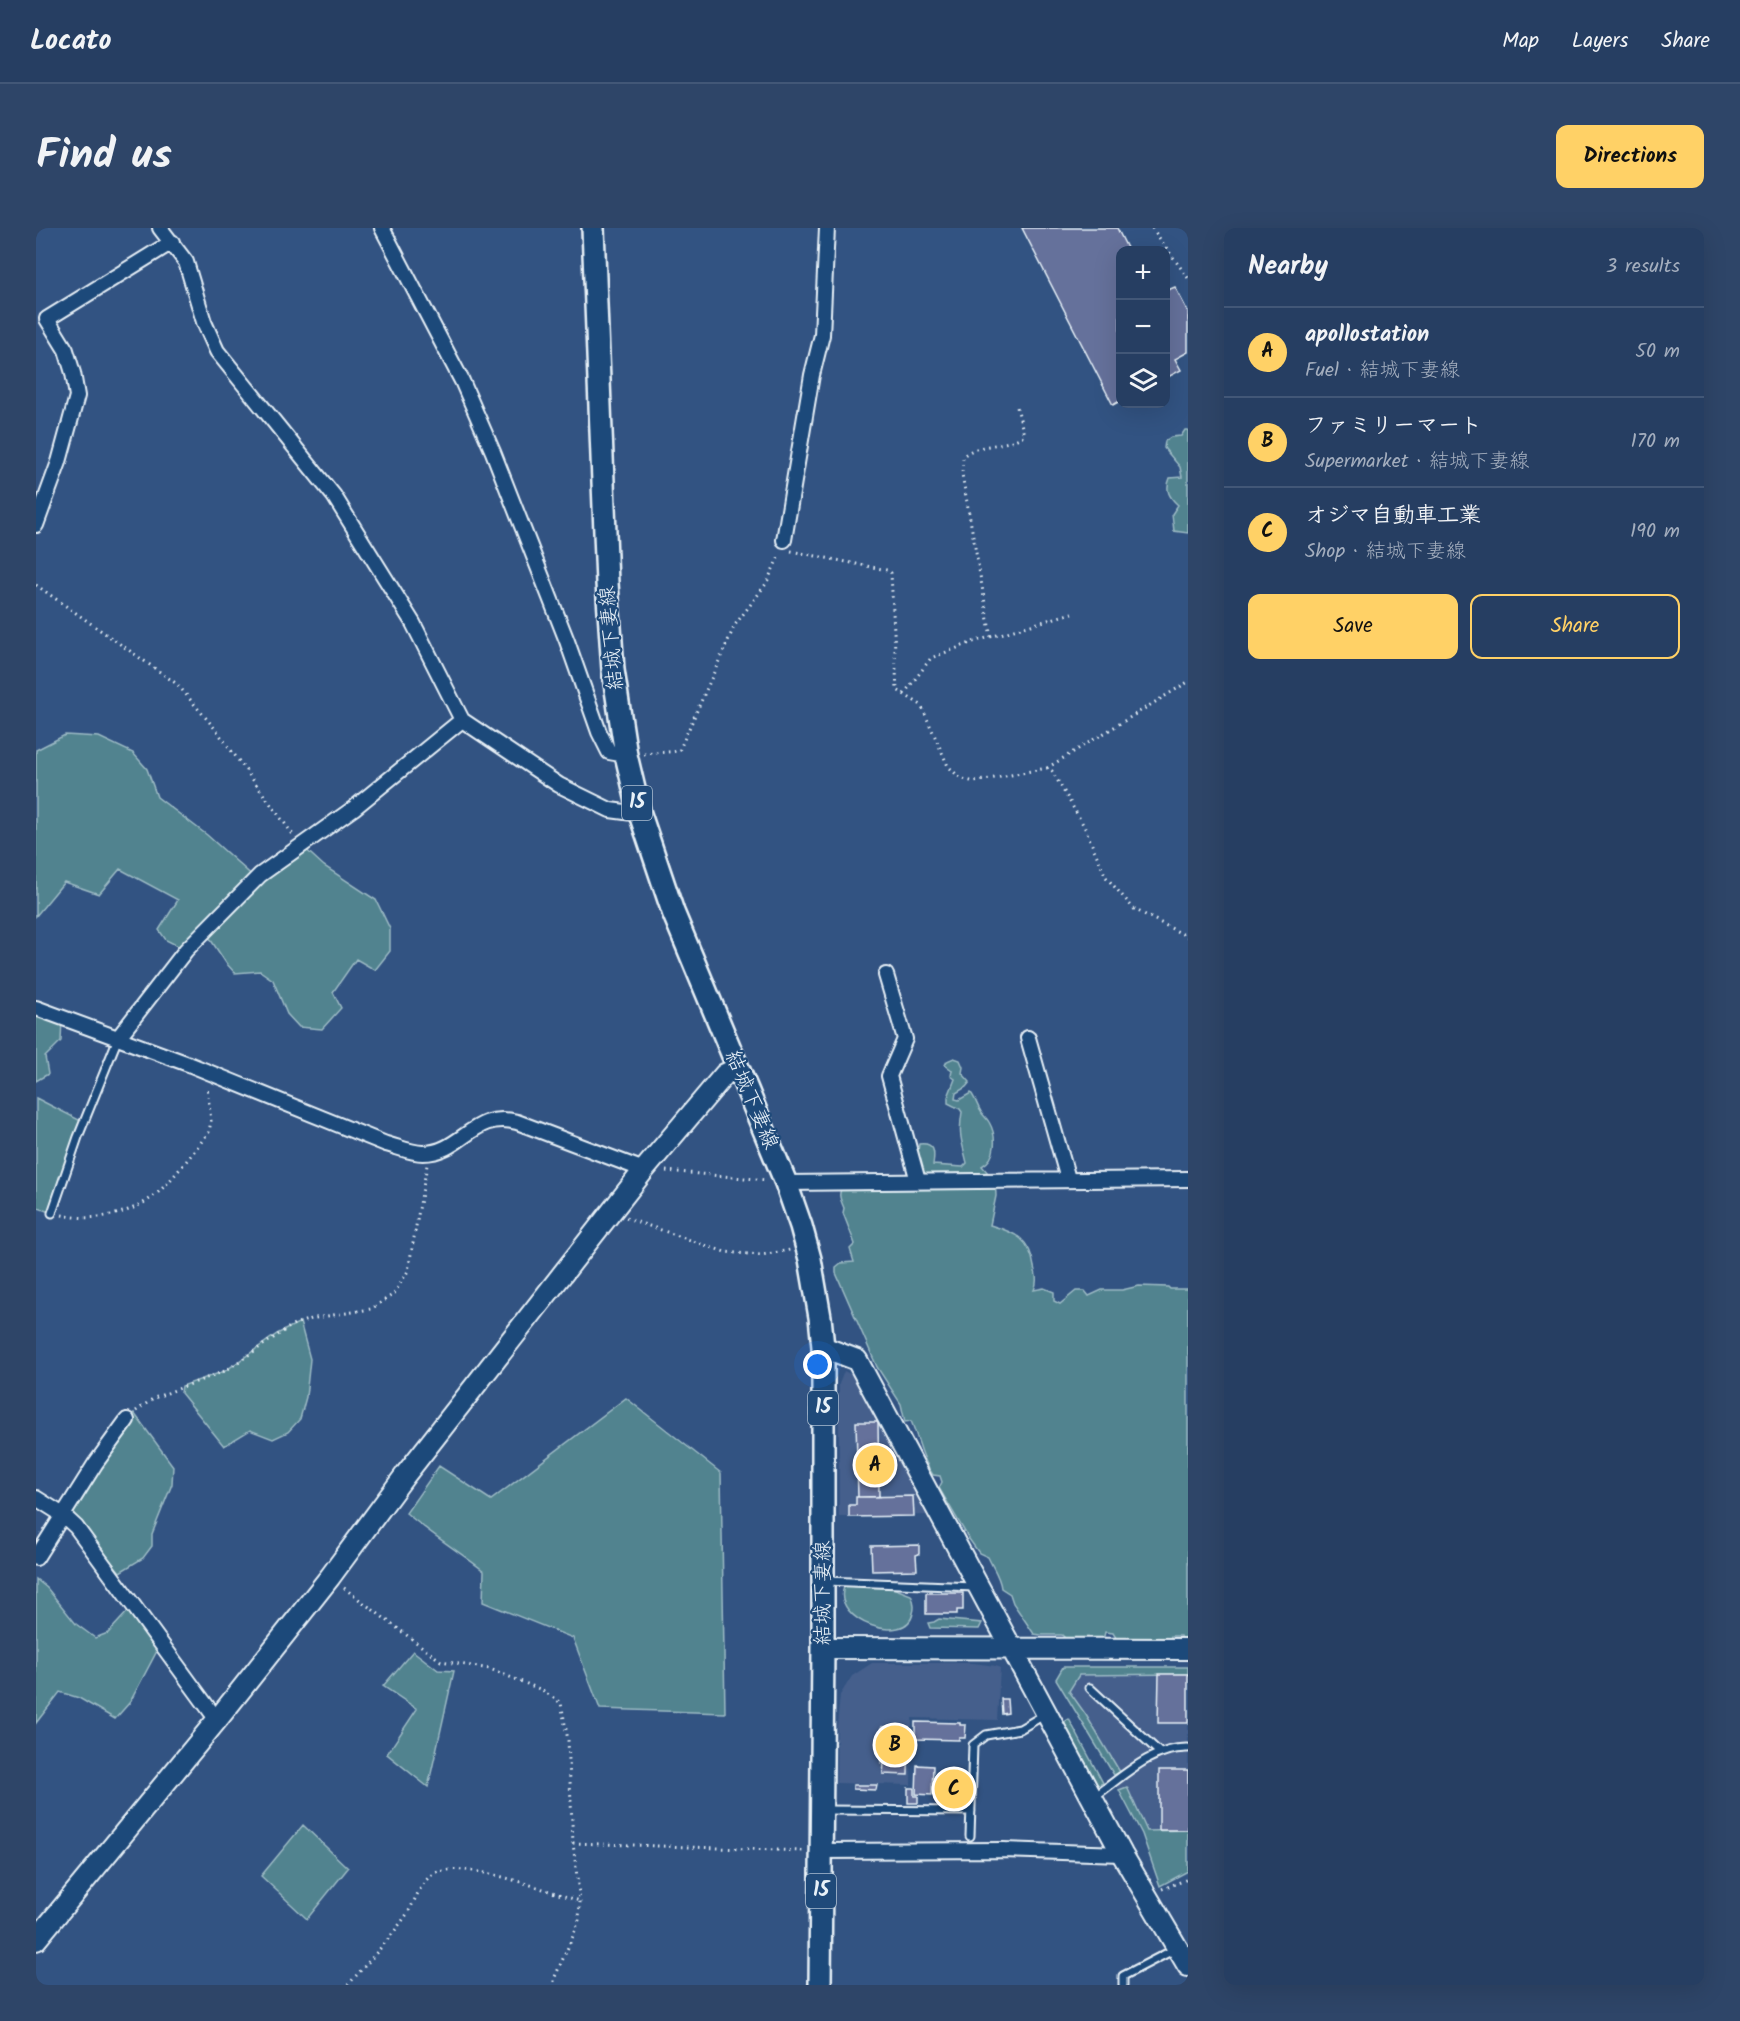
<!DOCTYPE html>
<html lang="en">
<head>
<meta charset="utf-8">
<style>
	body { margin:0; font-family:Kalam,"Klee One",sans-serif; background:#2e4568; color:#f1f3f6 }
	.controls { position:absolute; right:18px; top:18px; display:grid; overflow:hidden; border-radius:12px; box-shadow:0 6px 24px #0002 }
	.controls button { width:54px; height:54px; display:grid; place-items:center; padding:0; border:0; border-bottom:2px solid #425777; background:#263e62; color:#f1f3f6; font:30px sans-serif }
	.you { position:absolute; left:782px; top:1137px; width:21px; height:21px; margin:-15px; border:4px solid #fff; border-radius:50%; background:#1a73e8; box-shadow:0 0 0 9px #1a73e833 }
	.badge { display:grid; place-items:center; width:39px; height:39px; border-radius:50%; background:#ffd166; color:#111; font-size:20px; font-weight:700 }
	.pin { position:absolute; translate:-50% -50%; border:3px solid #fff; box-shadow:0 2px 6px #0006 }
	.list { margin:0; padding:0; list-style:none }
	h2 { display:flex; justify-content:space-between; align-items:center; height:78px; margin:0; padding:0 24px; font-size:26px }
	h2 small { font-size:20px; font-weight:400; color:#a4aebe }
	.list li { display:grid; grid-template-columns:39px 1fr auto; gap:18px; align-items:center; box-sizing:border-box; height:90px; padding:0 24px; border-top:2px solid #425777 }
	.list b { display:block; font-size:22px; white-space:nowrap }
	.list p { margin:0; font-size:20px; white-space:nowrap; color:#a4aebe }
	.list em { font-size:20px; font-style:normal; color:#a4aebe }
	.actions { display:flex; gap:12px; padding:18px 24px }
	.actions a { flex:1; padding:14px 0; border:2px solid #ffd166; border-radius:12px; text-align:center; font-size:21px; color:#ffd166 }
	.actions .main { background:#ffd166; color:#111 }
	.icon { flex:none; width:33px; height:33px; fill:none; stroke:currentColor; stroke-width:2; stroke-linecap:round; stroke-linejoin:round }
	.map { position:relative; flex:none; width:1152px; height:1757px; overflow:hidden; border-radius:12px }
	header { display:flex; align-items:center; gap:36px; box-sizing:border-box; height:84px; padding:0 30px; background:#263e62; border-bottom:2px solid #425777 }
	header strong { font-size:28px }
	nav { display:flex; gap:33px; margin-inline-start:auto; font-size:21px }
	.intro { display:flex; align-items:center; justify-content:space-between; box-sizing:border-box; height:144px; padding:0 36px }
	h1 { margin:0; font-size:42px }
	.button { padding:15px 27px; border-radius:12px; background:#ffd166; color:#111; font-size:21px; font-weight:700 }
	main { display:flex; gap:36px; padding:0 36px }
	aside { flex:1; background:#263e62; border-radius:12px; box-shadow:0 6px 24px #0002 }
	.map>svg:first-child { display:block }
</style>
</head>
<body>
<header>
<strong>Locato</strong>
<nav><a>Map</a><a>Layers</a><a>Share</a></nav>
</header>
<div class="intro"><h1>Find us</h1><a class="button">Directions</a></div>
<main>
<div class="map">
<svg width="1152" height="1757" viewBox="0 0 1152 1757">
	<rect width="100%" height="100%" fill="#325382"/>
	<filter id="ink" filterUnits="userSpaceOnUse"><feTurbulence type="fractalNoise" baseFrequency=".0167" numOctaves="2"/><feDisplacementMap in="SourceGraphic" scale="12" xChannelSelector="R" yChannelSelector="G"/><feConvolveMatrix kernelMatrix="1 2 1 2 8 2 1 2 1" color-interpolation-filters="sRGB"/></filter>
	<g filter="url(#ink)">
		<path fill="#445f8c" d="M808,1143L826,1152L892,1287L803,1289V1156Z
			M836,1435H937L960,1438L964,1440L961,1492L876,1490L875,1557L800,1555L801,1498L804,1467L816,1448Z
			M1041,1439H1152V1643L1124,1658L1106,1606L1083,1562L1078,1547L1027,1462Z"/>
		<path fill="#51838f" stroke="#9cbac4" stroke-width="1.5" d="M1149,202H1152V305L1138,303L1136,286L1142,277C1133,269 1129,262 1134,250L1146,249L1144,239L1128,220L1129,213L1135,209L1145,208Z
			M29,507L63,509L97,525L111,541L121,569L171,607L220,651L265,617L288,638L340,672L354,701V723L339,742L320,731L297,764L305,780L286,801L263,799L251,786L237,752L224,743L199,745L190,735L169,703L150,722L130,712L123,702L142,672L84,641L63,666L28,654L0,688V522Z
			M0,780L26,789L25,813L9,829L12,846L0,853Z
			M918,830L924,832L927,839L926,845L934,854L930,859L920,865L919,871L923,872L935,865C939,870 941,877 944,882C946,887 951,890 953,894C961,908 961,930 946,938L952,945L959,948L960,968L954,997C981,1005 994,1011 998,1039C1000,1047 1002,1054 998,1062L1008,1060L1018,1064V1073L1024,1076L1040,1063H1049L1053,1068L1066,1062H1086L1103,1058L1132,1059L1134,1061H1152V1414L1147,1413L1145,1408H1135L1131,1416L1117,1411L1111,1410L1106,1413H1082L1077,1405L1069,1404L1067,1412L1030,1411L1026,1407H1005L998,1406L977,1375L974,1366L965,1360C964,1349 957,1340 952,1329L943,1325L933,1311L903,1260L906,1254L904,1248L897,1247C885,1230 883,1211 875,1193L869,1194L865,1176L841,1139L800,1045V1039L805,1035L818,1034L814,1021L819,1016L807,985L808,980C804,971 801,965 808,957L871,949L884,940L881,929L883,916C899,914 899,924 897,937L927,939L931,935C926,913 922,908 926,884L924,881L912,875V869L919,851L915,848L916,842L909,837L911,833Z
			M0,870L47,894L16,985L0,979Z
			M264,1094L274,1131L270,1169L264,1191L252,1204L237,1211L214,1202L188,1218L145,1165L146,1158L189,1143L241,1106Z
			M590,1170L685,1245L689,1485L564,1481L537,1410L447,1374L448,1343C422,1323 395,1306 370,1285L403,1238L455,1272Z
			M98,1185L137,1238L136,1256L116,1306V1318L107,1330L84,1344L46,1298L32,1285L91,1192Z
			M0,1351L11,1360L40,1396L59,1410L72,1405L95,1380L122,1421L94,1474L79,1491L43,1470L24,1464L0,1495Z
			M813,1357L852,1358L875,1367C878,1373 879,1379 877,1385C871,1419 795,1393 808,1359Z
			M903,1391L946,1395L943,1401L894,1400L892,1395L898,1394Z
			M377,1423L402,1442L418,1443L392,1559L351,1526L381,1481L347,1458Z
			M1027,1439H1152V1446L1043,1447L1033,1463L1050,1487L1084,1544L1078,1547L1020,1451Z
			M1033,1491L1067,1555L1059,1559L1025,1496Z
			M1091,1559L1111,1603L1152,1602V1643L1124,1658L1106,1606L1083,1562Z
			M267,1597L312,1640L271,1691L225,1648Z"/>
		<path fill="#65719b" stroke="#e8f1f8" stroke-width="1.5" d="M986,0H1081L1092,22H1084V173L1077,177Z
			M1130,57L1132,62L1139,59L1152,84V124L1139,131L1145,142L1130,150Z
			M820,1194H842L843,1269H822Z
			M877,1268L878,1288L813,1289V1277H820V1269Z
			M883,1317V1326L880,1327L881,1342L836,1343L835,1318Z
			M890,1365H927V1382H921V1386H890Z
			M1123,1446H1152V1495H1122Z
			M965,1471H971L972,1485L966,1486Z
			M879,1494L924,1495V1497H930L929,1510H923V1512L879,1511Z
			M846,1499H873L872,1547L847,1546L848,1535H845Z
			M881,1537L897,1538L896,1567L880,1566Z
			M1123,1542H1152V1602H1123Z
			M817,1557H841L840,1562L817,1561Z
			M872,1560H878V1568H882V1575H872Z"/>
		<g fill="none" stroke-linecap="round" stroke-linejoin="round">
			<defs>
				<path id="lane" d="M16,985L42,909L82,810
					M790,1353L938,1359
					M1054,1460L1123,1524
					M1058,1569C1086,1549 1116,1519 1152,1520
					M789,1582L935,1583
					M934,1608L937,1517L950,1507L984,1501L1008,1487
					M1087,1757V1748L1141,1720"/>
				<path id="street" d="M346,0L426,153L457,224L531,413L563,504L573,524L590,527
					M0,297L23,234L41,168L37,145L30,122L11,91L136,14
					M748,312L776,147L786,107L791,0
					M426,492L523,557L574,582L604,586
					M850,747L869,811L853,848L882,953
					M0,780L155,837L350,916C362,919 375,925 387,925C426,925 437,882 481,894L608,942
					M82,810L150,722L224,647L318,580L426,492L377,395L298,268L181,123L168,94L150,34L124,0
					M992,810L1032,951
					M750,955L1152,951
					M0,1270L27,1287L40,1299L181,1492
					M0,1330L59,1236L91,1192
					M786,1623L967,1622L1086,1626"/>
				<path id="secondary" d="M787,1119L821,1132L1086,1626L1152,1738
					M787,1420L1152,1421
					M0,1712L181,1492L294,1349L370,1246L608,942L689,846L702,840"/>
				<path id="primary" d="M557,0L571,355L577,442L590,527L604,586L637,684L750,955L765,998L774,1031L784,1089L787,1119V1420L784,1757"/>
			</defs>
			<use href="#lane" stroke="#e8f1f8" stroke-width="11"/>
			<use href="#street" stroke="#e8f1f8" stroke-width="18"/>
			<use href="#secondary" stroke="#e8f1f8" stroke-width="24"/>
			<use href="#primary" stroke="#e8f1f8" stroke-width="26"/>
			<path stroke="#e8f1f8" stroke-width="3" stroke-dasharray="1.5 4.5" stroke-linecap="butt" d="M1116,0L1152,50
				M755,323L851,342L855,345L861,462L885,477L912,538L924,550L938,554L1011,540L1016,543L1048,598L1070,649L1098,681L1152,709
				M0,357L141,456L181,503L258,608
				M955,409L926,246L927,228C944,214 970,220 988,207L980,175
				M868,466L895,430L937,414L1036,385
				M608,526L643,523L699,397L730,356L744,326
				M1011,540L1152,454
				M630,943L731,952
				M26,987C57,994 94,987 119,967C136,953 159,922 173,904L175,893L171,858
				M590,990L689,1024L725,1027L754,1022
				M100,1183L118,1170L189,1143L258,1096L279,1090L335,1081L358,1066L372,1043L391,937
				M308,1360L405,1433L454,1441L506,1462L525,1475L532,1512L537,1615L544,1674L543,1692L537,1708L518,1751V1757
				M537,1615L769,1623
				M1126,1661L1152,1651
				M312,1757C331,1735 352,1713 369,1689C378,1677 383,1656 396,1647C423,1628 513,1664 544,1673"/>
			<use href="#lane" stroke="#1f4a7a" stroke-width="7"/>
			<use href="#street" stroke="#1f4a7a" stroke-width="14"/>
			<use href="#secondary" stroke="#1f4a7a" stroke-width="20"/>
			<use href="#primary" stroke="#1f4a7a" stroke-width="21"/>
		</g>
	</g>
	<g text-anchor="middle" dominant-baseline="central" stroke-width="4.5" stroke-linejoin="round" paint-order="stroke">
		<g fill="#1f4a7a" stroke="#acbfd2" stroke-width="1.5">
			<rect x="586" y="558" width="30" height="34" rx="4.5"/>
			<rect x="772" y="1163" width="30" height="34" rx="4.5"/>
			<rect x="770" y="1646" width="30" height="34" rx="4.5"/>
		</g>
		<g font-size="20" font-weight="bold" fill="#e8f1f8">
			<text x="601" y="575">15</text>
			<text x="787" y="1180">15</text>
			<text x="785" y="1663">15</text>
		</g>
		<g font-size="21" fill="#e8f1f8" stroke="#1f4a7a">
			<text transform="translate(576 410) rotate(-95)">結城下妻線</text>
			<text transform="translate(715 872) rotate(67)">結城下妻線</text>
			<text transform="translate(787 1365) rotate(-90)">結城下妻線</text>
		</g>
	</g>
</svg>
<div class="controls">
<button>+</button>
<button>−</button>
<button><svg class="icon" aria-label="layers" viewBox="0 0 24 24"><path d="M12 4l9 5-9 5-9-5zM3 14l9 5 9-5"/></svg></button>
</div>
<div class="you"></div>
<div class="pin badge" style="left:839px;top:1237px">A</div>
<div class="pin badge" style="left:859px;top:1517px">B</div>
<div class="pin badge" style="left:918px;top:1561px">C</div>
</div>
<aside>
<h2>Nearby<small>3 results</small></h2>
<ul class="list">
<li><span class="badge">A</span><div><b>apollostation</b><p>Fuel · 結城下妻線</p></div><em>50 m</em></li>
<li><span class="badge">B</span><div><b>ファミリーマート</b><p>Supermarket · 結城下妻線</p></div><em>170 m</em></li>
<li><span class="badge">C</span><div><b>オジマ自動車工業</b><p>Shop · 結城下妻線</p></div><em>190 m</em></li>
</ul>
<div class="actions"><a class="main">Save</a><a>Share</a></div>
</aside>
</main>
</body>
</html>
